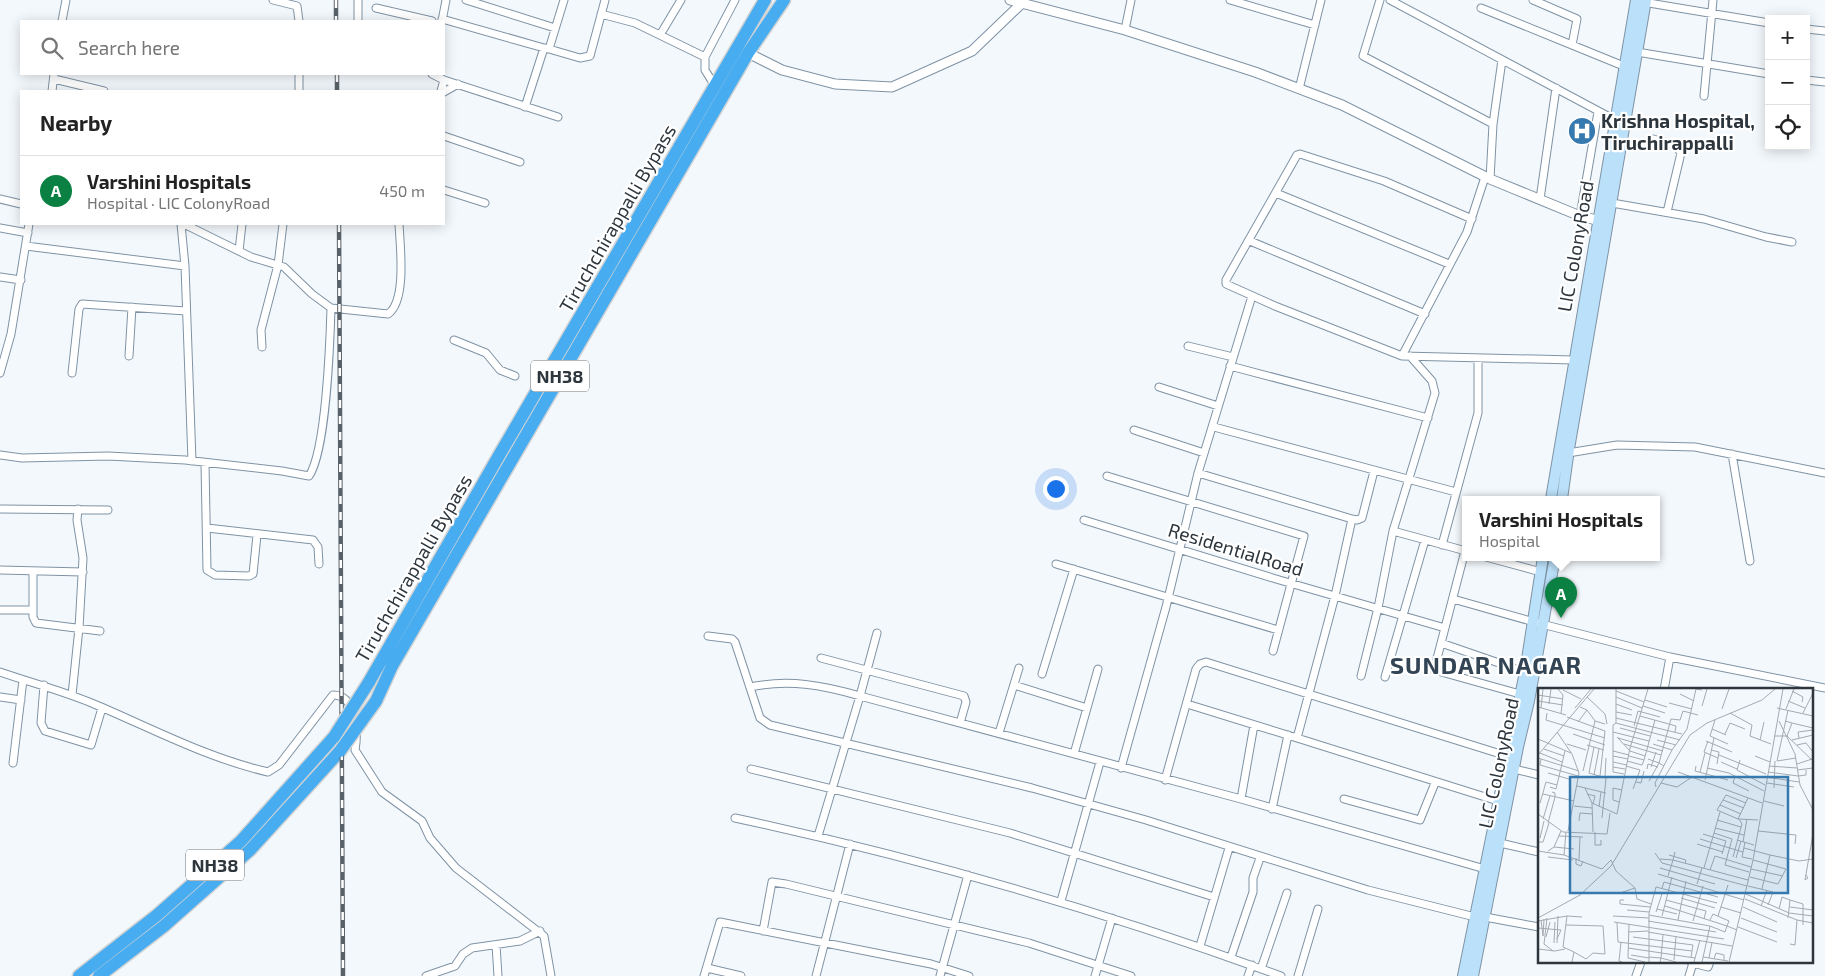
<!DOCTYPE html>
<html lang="en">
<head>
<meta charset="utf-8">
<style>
	body { margin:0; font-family:"Exo 2",sans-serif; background:#f6f6f6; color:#222 }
	.controls { position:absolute; right:15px; top:15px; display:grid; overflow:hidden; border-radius:0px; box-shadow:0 2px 12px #0003 }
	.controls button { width:45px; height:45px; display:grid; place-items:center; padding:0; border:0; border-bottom:1px solid #e0e0e0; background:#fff; color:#222; font:25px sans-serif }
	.you { position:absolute; left:1055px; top:488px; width:18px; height:18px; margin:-12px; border:4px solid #fff; border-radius:50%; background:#1a73e8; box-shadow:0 0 0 8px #1a73e833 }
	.badge { display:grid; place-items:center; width:32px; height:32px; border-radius:50%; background:#0b8043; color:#fff; font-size:16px; font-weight:700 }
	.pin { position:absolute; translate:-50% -41px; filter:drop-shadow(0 1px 2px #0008) }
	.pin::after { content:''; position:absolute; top:26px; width:18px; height:15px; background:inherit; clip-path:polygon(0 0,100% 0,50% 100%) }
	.popup { position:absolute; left:1462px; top:496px; width:198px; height:65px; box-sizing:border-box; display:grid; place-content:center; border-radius:0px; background:#fff; filter:drop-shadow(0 1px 4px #0005); font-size:16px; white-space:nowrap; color:#767676 }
	.popup b { font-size:19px; color:#222 }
	.popup::after { content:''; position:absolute; left:50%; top:100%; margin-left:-10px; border:10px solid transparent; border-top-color:#fff }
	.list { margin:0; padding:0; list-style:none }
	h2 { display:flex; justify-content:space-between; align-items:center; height:65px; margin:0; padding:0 20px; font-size:21px }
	h2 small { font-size:16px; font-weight:400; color:#767676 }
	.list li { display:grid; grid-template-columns:32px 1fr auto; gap:15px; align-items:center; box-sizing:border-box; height:70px; padding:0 20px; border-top:1px solid #e0e0e0 }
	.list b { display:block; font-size:19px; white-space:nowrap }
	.list p { margin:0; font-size:16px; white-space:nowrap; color:#767676 }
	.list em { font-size:16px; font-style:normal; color:#767676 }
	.icon { flex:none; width:28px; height:28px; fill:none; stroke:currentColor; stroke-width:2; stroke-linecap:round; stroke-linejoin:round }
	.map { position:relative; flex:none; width:1825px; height:976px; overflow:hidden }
	.search { position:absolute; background:#fff; box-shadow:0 2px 12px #0003; left:20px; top:20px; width:425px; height:55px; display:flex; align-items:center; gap:12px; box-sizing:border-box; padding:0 18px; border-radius:0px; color:#767676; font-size:19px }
	.panel { position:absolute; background:#fff; box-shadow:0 2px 12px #0003; left:20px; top:90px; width:425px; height:135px; border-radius:0px }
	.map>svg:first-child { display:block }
</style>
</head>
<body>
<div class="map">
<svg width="1825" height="976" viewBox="0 0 1825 976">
	<rect width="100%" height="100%" fill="#f3f8fc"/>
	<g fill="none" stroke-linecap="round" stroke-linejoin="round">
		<defs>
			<path id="minor" d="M273,0L297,6L299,21
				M358,0V21
				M466,0L555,28
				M1230,0L1315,25
				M1380,0L1363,56L1493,124
				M1390,0L1619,122
				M1533,0L1577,19L1572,45L1626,67
				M1643,2L1769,23
				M376,8L432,21
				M1481,8L1572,45
				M601,14L635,23L705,57
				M442,19L544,48
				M62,21L66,0
				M442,21L446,0
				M1806,29L1825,31
				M1125,30L1131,0
				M660,35L681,0
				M549,49L580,58L590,56L605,0
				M1637,52L1769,74
				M299,74V91
				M432,74L444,80L441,91
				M54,79L104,91
				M444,80L558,117
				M1806,80L1825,82
				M715,86L705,70V57L735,0
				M1299,89L1321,0
				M52,91L54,74
				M444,92L458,84
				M1704,96L1713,0
				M525,107L544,48L549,49L564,0
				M444,136L520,162
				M1653,139L1675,145L1681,153L1667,212
				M1485,177L1467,232L1402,356L1574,360
				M1490,179L1493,124L1502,60
				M444,190L485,203
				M1276,193L1449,264
				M0,199L21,204
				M1540,199L1556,88
				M1612,203L1704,219L1766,237L1792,242
				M1580,216L1598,112
				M181,224L185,266L192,461
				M184,224L251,257L284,267L312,294L331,308L388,314C407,301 400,245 399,224
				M0,228L28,233
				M1250,241L1425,314
				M26,246L185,266
				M239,251L242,224
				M0,277L21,280
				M454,340L486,353L500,370L515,376
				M1188,346L1233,357
				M262,347L261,330L278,265L283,224
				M129,356L132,307
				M1402,356L1275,306L1226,284V280L1297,155L1300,154L1384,181L1472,219
				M1230,366L1428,418
				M0,373L11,334L29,224
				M72,373L79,309L82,304L186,311
				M1159,387L1218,406
				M1214,427L1456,492
				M1134,430L1204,453
				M1568,453L1617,445L1695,447L1825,473
				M1732,454L1750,561
				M0,455L22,458L108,456L185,460L282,471L309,476C326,451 330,343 331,308
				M205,463L207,570L215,575L249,576L253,574L257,535
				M1198,473L1352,519L1335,596L1297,738L1498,801
				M1107,476L1304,536L1273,651
				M0,509L108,510
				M1352,519L1357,520L1362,518L1374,471
				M1084,520L1276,579L1445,628
				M207,528L313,540L318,547L319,564
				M1393,531L1466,551
				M1442,545L1478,413V358
				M1465,551L1434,670L1520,694
				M1486,557L1541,572
				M1056,564L1278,630
				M0,570L83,572
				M33,571V617L36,623L100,631
				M1453,599L1534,622L1670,657
				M0,610H33
				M708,636L732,639L735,642L760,718L770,725L1032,788L1146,820L1368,890L1475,917
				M1441,643L1525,672
				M821,658L964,696L966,702L960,723
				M0,672C32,683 63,691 94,704C151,728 207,758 268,772L279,765L333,695C357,695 358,733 355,750L382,792L422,821L430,838L456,868L544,936L551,976
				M1042,674L1074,569
				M1361,676L1378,608L1393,531L1435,393L1432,381L1410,356
				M1385,677L1425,540
				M44,685L41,723L45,731L91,745L102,708
				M1014,685L1087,708
				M750,687C789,679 822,685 860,696L877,633
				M1664,690L1670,657L1825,688
				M72,695L79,628L83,558L77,520L78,509
				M0,697L21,700
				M1187,704L1297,738
				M999,733L1019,668
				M1074,754L1098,669
				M13,763L23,680
				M1121,768L1166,607L1198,473L1252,296
				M751,769L1010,833L1214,897
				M1514,769L1539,775
				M1165,780L1196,669L1200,664L1206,662L1507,756
				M1241,799L1254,725
				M1344,799L1420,820L1435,783
				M1272,809L1288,735
				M735,818C921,858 1103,911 1281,976
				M818,836L860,696L1241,799L1485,869
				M1500,843L1539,852
				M1061,901L1100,762
				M1485,917L1539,927
				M763,931L772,882L786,884L1029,943L1131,976
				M496,945L498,976
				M1200,946L1229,848
				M1231,957L1253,892V878L1260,858
				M1693,963L1708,967L1710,962
				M707,968L741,976
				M1261,969L1287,893
				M426,976L455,966L463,954L472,948L520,941L540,931
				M704,976L720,922L931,964L969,976
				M816,976L850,844
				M940,976L968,875
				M1095,976L1112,918
				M1248,976L1252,965
				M1298,976L1318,909
				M1636,976L1641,962
				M1689,976L1693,963L1691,962"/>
			<path id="tertiary" d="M1010,0L1125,30L1255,72L1342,105L1490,179L1580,216L1605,222
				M743,55L748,53L782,70L835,84L892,87L972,51L1021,4"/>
			<path id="secondary" d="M1551,499L1636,0
				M1562,499L1569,449L1646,0
				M1463,976L1525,672L1543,557
				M1473,976L1518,747L1529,701L1555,557"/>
			<path id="trunk" d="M369,682L501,452L765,0
				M376,701L392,666L748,53L784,0
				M79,976L156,916L241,841L334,737
				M99,976L164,926L250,850L340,751"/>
		</defs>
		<use href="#minor" stroke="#7f93a5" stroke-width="9"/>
		<use href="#tertiary" stroke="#7f93a5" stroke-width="11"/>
		<use href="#secondary" stroke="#7f93a5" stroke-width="12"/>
		<use href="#trunk" stroke="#d1d3d4" stroke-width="15"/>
		<use href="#minor" stroke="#fff" stroke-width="7"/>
		<use href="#tertiary" stroke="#fff" stroke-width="9"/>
		<use href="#secondary" stroke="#bbe0f9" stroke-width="10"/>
		<use href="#trunk" stroke="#48acf0" stroke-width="12"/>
		<defs>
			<path id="rail" d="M336,0V21
				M337,74V91
				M339,224L343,976"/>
		</defs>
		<use href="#rail" stroke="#596168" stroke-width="4.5"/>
		<use href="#rail" stroke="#fff" stroke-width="2.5" stroke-dasharray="8" stroke-linecap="butt"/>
		<defs>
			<path id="trunk-bridge" d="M334,737L369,682
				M340,751L376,701"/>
		</defs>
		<use href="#trunk-bridge" stroke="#d1d3d4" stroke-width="15" stroke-linecap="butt"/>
		<use href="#trunk-bridge" stroke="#48acf0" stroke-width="12"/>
	</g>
	<defs>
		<symbol id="hospital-disc" viewBox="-11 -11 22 22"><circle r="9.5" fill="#3679af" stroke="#fff"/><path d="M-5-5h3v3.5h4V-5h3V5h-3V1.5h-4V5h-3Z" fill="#fff"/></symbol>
	</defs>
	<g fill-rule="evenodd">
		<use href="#hospital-disc" x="1566" y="115" width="32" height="32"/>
	</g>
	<g text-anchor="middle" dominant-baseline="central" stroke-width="4.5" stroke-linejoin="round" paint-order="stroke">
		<g fill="#fff" stroke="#6c7277" stroke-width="1">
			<rect x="531" y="360.5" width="58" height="31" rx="4"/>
			<rect x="186" y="849.5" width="58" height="31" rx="4"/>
		</g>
		<g font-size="18" font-weight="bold" fill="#2d353d">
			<text x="560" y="376">NH38</text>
			<text x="215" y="865">NH38</text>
		</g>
		<g font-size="19" font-weight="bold" fill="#2d353d" stroke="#fff" text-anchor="start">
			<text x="1601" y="120">Krishna Hospital,<tspan x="1601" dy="22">Tiruchirappalli</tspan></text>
		</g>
		<g font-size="19" fill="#2d353d" stroke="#fff">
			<text transform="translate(617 218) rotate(-60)">Tiruchchirappalli Bypass</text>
			<text transform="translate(1575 246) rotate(-80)">LIC ColonyRoad</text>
			<text transform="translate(1236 549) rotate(17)">ResidentialRoad</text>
			<text transform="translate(413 568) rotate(-60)">Tiruchchirappalli Bypass</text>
			<text transform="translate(1498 763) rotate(-78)">LIC ColonyRoad</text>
		</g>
		<g font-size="24" font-weight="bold" letter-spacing="1" fill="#334555" stroke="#fff">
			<text x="1486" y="664">SUNDAR NAGAR</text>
		</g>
	</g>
	<g transform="translate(1538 688)">
		<rect width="275" height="275" fill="#f3f8fc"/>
		<path fill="none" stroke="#a4aab0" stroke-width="1" d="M20,1L25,7L23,26M78,1V35L142,52M25,2L43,11M78,3L106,14M254,3L265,9L264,14M142,6L156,13M0,7L25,11M49,9L67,26L69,36M78,9L104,20M107,12L129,19M0,13L25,17M250,13L267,20M131,15L154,21M11,16L13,1M78,16L94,22M105,18L127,25M164,18L169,1M0,19L28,27M3,20L5,1M37,20L53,1M239,20L275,28M184,21L191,1M248,21L256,1M49,22L57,33L67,36M250,22L239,73L258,70M78,24L94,27M9,25L8,32L67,50M192,25L214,37L212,48L233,56M265,25L275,5M102,28L138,38L137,44M29,29L67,43L62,88M78,30L144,46M177,32L172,48L190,56M241,33L257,66L262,97L275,122M247,33L254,35L249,48M40,34L49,22L42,19M78,35L75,37V74L89,77M254,35L275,40M96,38L100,23L122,29M82,40L112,48M174,41L188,47M19,44L34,66L41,85L30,143M75,44L111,53M35,46L67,57M187,46L192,35L207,41M236,48H249L275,73M79,49L92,63L107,68M80,50L125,63M261,50L260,44L275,42M0,51L33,65M119,52L138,57M222,52L226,34M254,52L275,47M168,53L194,64M170,53L166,64L180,70M29,56L48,62M86,56L123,67M115,56L134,62L149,41L158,1L164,2M49,57L66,62M259,57L268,55L275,64M56,59L51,85L68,90L64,130M6,61L26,68M173,62L181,64L179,76M75,63L91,67M2,65L24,74M0,67L56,1M181,67L228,86M75,68L90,71M91,68L106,72L117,32M217,68L232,74M0,70L41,83M3,71L2,77L40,88M110,71L121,75L133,31L142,32L145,23L160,27M202,72L199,82L227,97M89,73L104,77L106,72M75,74V79L87,81M183,74L199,81M259,76L274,71M88,78L102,82L95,101M158,78L157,83L190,92M231,78L259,80M75,79V84L86,86M113,79L118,64M169,80L191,85L226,103M109,81L110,76L120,79M259,82L275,80M45,83L57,33M140,84L224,115M162,84L167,65M230,84L260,88L268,87V82M10,85L31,91M56,87L61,61M197,88L195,95L211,103M67,89L68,70M228,89L261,94M167,92L176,50M111,93L121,75L126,78M98,94L103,95L106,83M123,95L139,99L154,89M229,95L256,99M39,98L68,105M12,99L18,101L27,63M118,99L117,95L134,62M47,100L54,115L55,144M236,100L237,73M5,106L36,113M49,106L57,108L55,116M210,110L200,131L220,132M185,112L206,120M226,113L246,118M81,114L75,112V100L84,102M2,115L8,94L19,97M54,115L79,126L92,60L110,1M182,117L203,126M36,118L54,120M61,119L63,104M0,126L25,144L69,146L72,125M5,131L12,108M200,131L179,122L188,107L208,115M179,132L203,139M41,133L42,125L55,126M10,135L17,109V105L14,104M177,140L206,147M220,143L258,147L257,156M57,144V157H63V152M176,145L194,151L187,177L211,184M165,146L188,153L184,166M21,148L45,149M2,150L6,133M162,151L205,164M199,152L216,157M0,154H5L11,135M205,154L209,131M207,154L204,169L214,171M159,156L185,164M16,159L36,161M206,160L232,167M0,163L26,167L64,181L73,172L78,183L97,200L99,211L113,216M10,163L16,159L23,143M117,165L124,175L209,198M26,167L28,144M131,167L148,172L147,175M10,169L35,172M195,169L204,136L201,131M38,170V176L43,178L45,173M198,170L203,153M122,171L135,172L137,164M41,172L42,149M122,180L177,196M166,180L182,124M213,181L245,188M172,182L177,168L213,179M120,186L206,212M268,187L270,190L267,192L275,146M130,188L135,172L210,192M212,189L240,196L248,181L215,172M159,196L164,180M210,198L235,204L230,217M124,200L126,194L180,209M224,201L232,167L261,173L275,171M117,204L124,206L118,224M82,205L97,200M208,206L251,225L275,228M143,210L177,220M207,211L259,232M86,212H82V216L112,219M128,212L168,223L166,231M127,218L189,238L191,233L175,226L172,232M223,218L229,202M183,219L203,225M205,219L239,234M252,219L275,222M119,221L139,226M241,221L244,209L252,212M89,222L111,224M111,227L172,238M29,228L44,229M75,228L111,230M124,228L134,189M180,228L190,197M0,230L42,207L73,178L152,47L169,35L224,12L237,1M9,230L6,256L15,263M203,230L239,244M250,230L252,212L265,216V237M3,232L5,248L6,231M140,232L148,193M0,233L29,228L25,259L36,264L34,274M110,233L178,244M155,233L165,198M76,234L186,251M79,235L80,254L154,263M91,236L90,270L107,274M28,237L65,238L67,266L55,265L48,271L36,264M200,239L239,254M0,240L23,242L19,251M90,244L110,243M110,244L194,258M8,249L12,234M95,249L155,257L153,269M83,254L81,273L84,274M16,255L17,234M19,255L20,228M252,256L257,257L259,232L275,235M90,260L157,270M0,261L17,263L27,261M93,267L111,270M111,269L123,270L125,247M165,269L190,273M171,270L174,254M176,271L178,265L186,267V272M136,272L138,248M111,274V225L118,199L179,215M122,274L123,270L138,274M156,274L162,252M164,274L172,238L187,244L189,238L199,242M191,274L215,172L245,1"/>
		<path fill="#3679af" fill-opacity="0.15" stroke="#3679af" stroke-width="2.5" d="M32,89H250V205H32Z"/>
		<rect width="275" height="275" fill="none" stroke="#2d353d" stroke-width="2.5"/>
	</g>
</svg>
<div class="controls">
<button>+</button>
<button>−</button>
<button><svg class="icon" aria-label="locate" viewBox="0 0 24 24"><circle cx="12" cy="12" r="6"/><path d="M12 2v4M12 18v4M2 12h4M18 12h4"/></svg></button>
</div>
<div class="you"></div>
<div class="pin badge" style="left:1561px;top:618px">A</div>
<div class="popup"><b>Varshini Hospitals</b>Hospital</div>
<div class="search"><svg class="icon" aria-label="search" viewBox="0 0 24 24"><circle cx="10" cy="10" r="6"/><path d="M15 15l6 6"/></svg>Search here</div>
<section class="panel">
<h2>Nearby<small></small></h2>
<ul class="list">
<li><span class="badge">A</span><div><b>Varshini Hospitals</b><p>Hospital · LIC ColonyRoad</p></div><em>450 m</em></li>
</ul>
</section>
</div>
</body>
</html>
